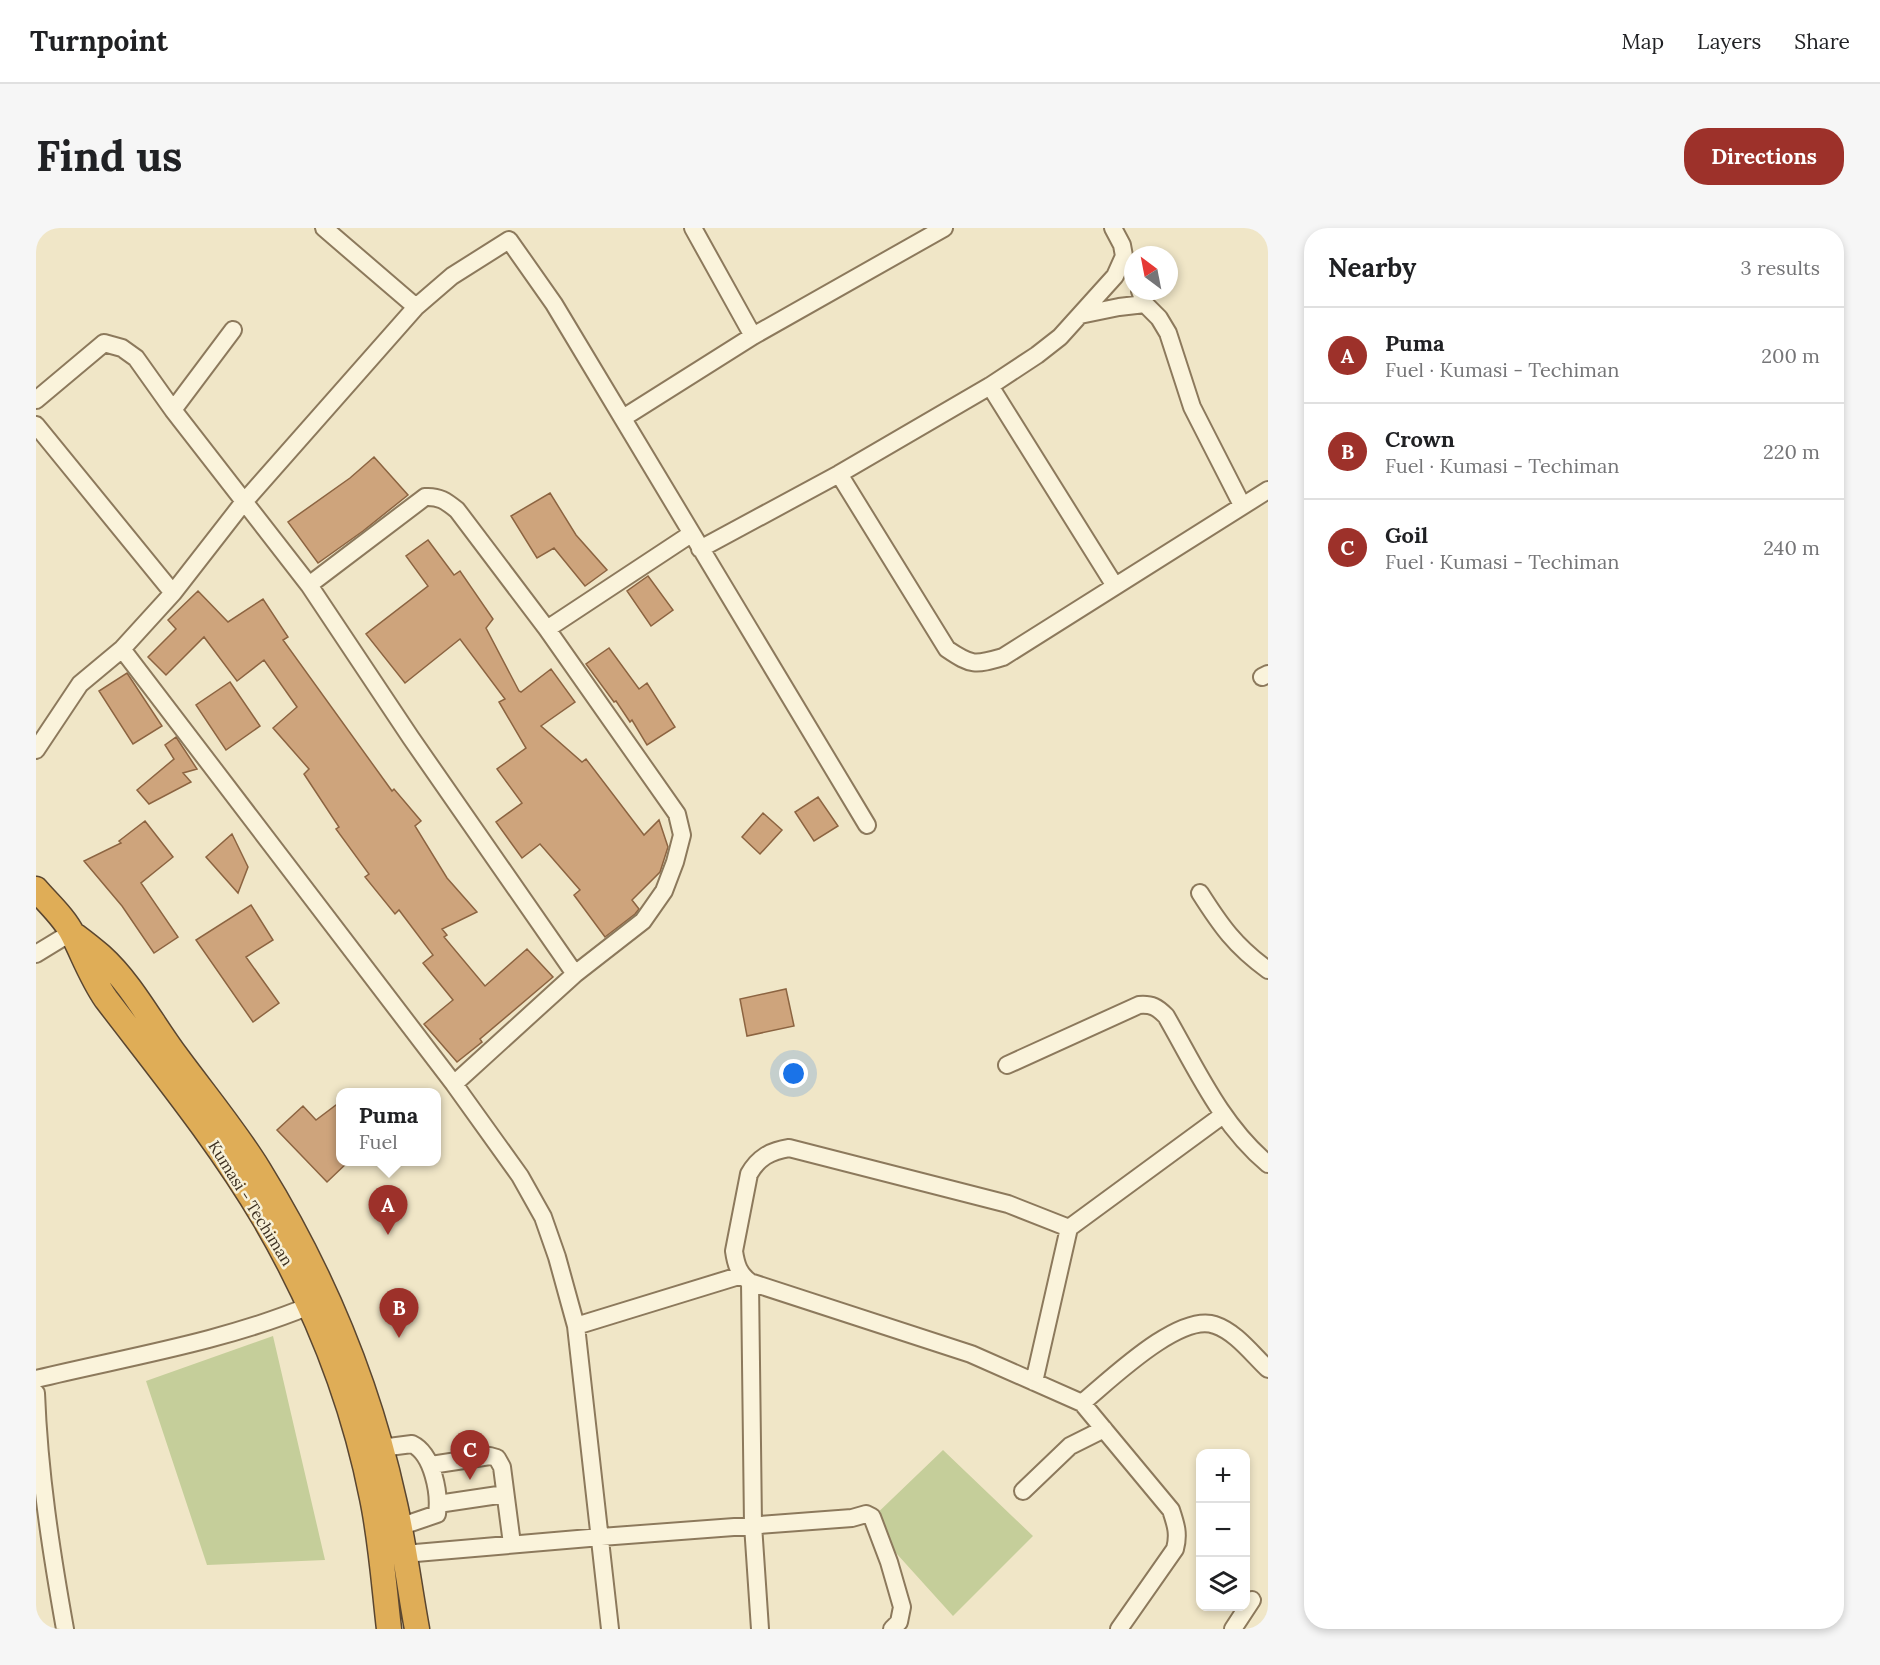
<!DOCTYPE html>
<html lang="en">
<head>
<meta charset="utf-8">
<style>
	body { margin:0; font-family:Lora,serif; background:#f6f6f6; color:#202124 }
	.controls { position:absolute; right:18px; bottom:18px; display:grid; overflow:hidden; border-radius:12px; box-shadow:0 3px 9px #0003 }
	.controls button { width:54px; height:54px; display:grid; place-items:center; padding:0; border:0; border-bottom:2px solid #e0e0e0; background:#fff; color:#202124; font:30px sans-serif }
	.compass { position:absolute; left:1088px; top:18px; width:54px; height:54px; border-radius:50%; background:#fff; box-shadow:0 3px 9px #0003; rotate:328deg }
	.you { position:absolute; left:758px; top:846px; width:21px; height:21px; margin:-15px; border:4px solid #fff; border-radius:50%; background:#1a73e8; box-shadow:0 0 0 9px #1a73e833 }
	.badge { display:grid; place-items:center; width:39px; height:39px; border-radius:50%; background:#9d312a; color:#fff; font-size:20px; font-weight:700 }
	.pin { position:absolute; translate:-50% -50px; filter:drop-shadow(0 2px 3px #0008) }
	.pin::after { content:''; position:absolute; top:32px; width:21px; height:18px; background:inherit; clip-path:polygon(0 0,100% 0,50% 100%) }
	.popup { position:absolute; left:300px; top:860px; width:105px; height:78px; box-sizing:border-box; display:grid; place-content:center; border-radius:12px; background:#fff; filter:drop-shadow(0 2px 4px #0005); font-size:20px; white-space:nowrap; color:#757577 }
	.popup b { font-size:22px; color:#202124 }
	.popup::after { content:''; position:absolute; left:50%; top:100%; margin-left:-12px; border:12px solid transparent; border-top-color:#fff }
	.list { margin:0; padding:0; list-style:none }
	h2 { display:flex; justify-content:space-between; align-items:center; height:78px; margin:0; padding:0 24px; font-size:26px }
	h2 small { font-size:20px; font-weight:400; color:#757577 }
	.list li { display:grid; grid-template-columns:39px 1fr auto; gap:18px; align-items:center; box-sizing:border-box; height:96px; padding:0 24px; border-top:2px solid #e0e0e0 }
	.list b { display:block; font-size:22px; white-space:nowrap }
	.list p { margin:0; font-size:20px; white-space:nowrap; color:#757577 }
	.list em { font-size:20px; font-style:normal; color:#757577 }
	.icon { flex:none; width:33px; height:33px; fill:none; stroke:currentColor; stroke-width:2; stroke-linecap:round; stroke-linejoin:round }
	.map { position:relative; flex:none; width:1232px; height:1401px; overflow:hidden; border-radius:24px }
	header { display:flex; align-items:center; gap:36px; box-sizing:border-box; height:84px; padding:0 30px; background:#fff; border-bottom:2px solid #e0e0e0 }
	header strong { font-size:28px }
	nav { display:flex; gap:33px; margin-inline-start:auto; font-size:21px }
	.intro { display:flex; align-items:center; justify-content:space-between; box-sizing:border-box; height:144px; padding:0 36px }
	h1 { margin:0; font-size:42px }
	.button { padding:15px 27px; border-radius:24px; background:#9d312a; color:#fff; font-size:21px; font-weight:700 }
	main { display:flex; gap:36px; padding:0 36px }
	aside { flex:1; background:#fff; border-radius:24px; box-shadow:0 3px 9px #0003 }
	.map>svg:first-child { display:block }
</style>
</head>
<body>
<header>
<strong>Turnpoint</strong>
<nav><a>Map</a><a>Layers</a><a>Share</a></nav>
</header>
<div class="intro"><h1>Find us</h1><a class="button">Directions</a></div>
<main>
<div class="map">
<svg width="1232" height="1401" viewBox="0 0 1232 1401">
	<rect width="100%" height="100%" fill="#f0e6c7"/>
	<path fill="#c5ce9a" d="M237,1108L289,1332L171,1337L110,1153Z
		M907,1222L997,1308L917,1388L832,1294Z"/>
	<path fill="#cea47c" stroke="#8c6441" stroke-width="1.5" d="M338,229L372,267L327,303L282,335L252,294L314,250Z
		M514,265L540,307L571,342L549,358L518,320L501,330L475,288Z
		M392,312L418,347L424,343L457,391L450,400L483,463L485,464L515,441L539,474L505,498L546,534L550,531L608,607L623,592L632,619L624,644L596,672L603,681L599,686L569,709L538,667L544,662L504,616L486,630L460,594L486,575L461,541L490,520L463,474L469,471L424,411L369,455L330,406L392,358L370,328Z
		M612,348L637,382L615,398L591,363Z
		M162,363L192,394L227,371L252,409L247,412L356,563L358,561L385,593L379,598L411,650L441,684L406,701L411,707L408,709L449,758L491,721L517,749L444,811L446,814L421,834L388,796L417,772L387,735L397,727L363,682L359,686L329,649L333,646L300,601L303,599L268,546L273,541L237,500L261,479L228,432L201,453L168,409L130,447L112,429L140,401L132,392Z
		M573,420L603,461L611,455L639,499L611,517L596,492L594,494L580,473L578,474L550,436Z
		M91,445L126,498L97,516L63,463Z
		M194,454L224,498L190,522L160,477Z
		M140,509L161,541L147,545L155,554L113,576L101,562L138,531L129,517Z
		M782,569L802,598L778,613L759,584Z
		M727,585L746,602L724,626L706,609Z
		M109,593L137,629L105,655L142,709L118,725L86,678L48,633L85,615L83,613Z
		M196,606L212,639L202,665L170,629Z
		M215,677L237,712L210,729L243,775L217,794L160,712Z
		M750,761L758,798L711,808L704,771Z
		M304,874V933H313L291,954L241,902L267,878L280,892Z"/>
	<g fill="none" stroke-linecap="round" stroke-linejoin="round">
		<defs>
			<path id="minor" d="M288,0L380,79
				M657,0L717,108
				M1104,63L1109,76L1123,90L1132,105L1156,179L1206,277
				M1044,87L1083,79L1109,76
				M197,102L137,182L273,357L375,510L539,746
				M954,158L1079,358
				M0,172L68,115L86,120L100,130L137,182
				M587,190L717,108L908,0
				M0,197L137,365
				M803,246L911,421C936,438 939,437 967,429L1232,262
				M664,321L803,246L954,158L1001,127L1024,109L1079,48L1088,28L1086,17L1077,0
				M273,357L389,269C403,268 410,273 421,282L511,401L641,586L646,607L639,634L628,663L607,693L539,746L418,856
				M511,401L655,306
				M86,421L418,856L484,948L507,989L521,1029L540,1098L574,1401
				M1226,449L1232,446
				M0,522L44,456L86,421L137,365L207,275L380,79L416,48L473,12L518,76L831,597
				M1164,665C1185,698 1199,718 1232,742
				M0,726L36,704
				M971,837L1103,777C1116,776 1121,779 1130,788C1160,840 1185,897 1232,936
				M1033,1000L972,976L753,920C734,923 722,930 713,946L698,1023C700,1037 703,1046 714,1054L935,1126L1046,1175L1135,1282C1140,1297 1143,1306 1139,1321L1083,1401
				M714,1054L717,1297L724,1401
				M540,1098L706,1047
				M0,1151C91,1129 186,1114 273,1078
				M998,1154L1033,1000L1187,887
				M0,1165C3,1245 15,1323 29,1401
				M1046,1175C1073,1153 1143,1084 1179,1097C1200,1104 1216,1126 1232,1141
				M345,1220L376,1216C397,1226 404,1266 401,1286L363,1299
				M395,1237L454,1228L461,1230L466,1239L476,1316
				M987,1263L1034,1218L1068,1201
				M402,1276L469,1266
				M368,1326L565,1309L816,1290L830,1286L836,1289L853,1334L866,1379L863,1394L856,1401
				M1197,1401L1216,1372"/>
			<path id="highway" d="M0,661C12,675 29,690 37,707C48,729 56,751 70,771C125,843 183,914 229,992C279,1078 317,1173 336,1270C345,1313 348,1358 353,1401
				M40,708C48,714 57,721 65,728C96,756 116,796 141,829C169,867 199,903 223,942C286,1044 332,1154 358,1272C368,1314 373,1358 381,1401"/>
		</defs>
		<use href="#minor" stroke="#8c795c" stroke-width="20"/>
		<use href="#highway" stroke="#5a4630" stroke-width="27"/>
		<use href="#minor" stroke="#faf3db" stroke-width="16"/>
		<use href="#highway" stroke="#dfad57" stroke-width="24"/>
	</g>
	<g text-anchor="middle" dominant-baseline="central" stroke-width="5" stroke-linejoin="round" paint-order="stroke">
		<g font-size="16" fill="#3c2f20" stroke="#f7f0d7">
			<text transform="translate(215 975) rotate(58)">Kumasi - Techiman</text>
		</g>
	</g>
</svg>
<div class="controls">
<button>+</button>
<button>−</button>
<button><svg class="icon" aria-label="layers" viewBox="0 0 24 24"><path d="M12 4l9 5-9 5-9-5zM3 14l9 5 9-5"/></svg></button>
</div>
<svg class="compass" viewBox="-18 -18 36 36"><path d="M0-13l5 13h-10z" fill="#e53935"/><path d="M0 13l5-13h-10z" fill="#757577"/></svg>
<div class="you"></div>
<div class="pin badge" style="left:352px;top:1007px">A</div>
<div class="popup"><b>Puma</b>Fuel</div>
<div class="pin badge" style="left:363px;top:1110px">B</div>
<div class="pin badge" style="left:434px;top:1252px">C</div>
</div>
<aside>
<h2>Nearby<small>3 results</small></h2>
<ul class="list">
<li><span class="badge">A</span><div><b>Puma</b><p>Fuel · Kumasi - Techiman</p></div><em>200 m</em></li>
<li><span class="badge">B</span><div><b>Crown</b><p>Fuel · Kumasi - Techiman</p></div><em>220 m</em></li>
<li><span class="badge">C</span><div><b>Goil</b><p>Fuel · Kumasi - Techiman</p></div><em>240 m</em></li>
</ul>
</aside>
</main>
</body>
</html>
